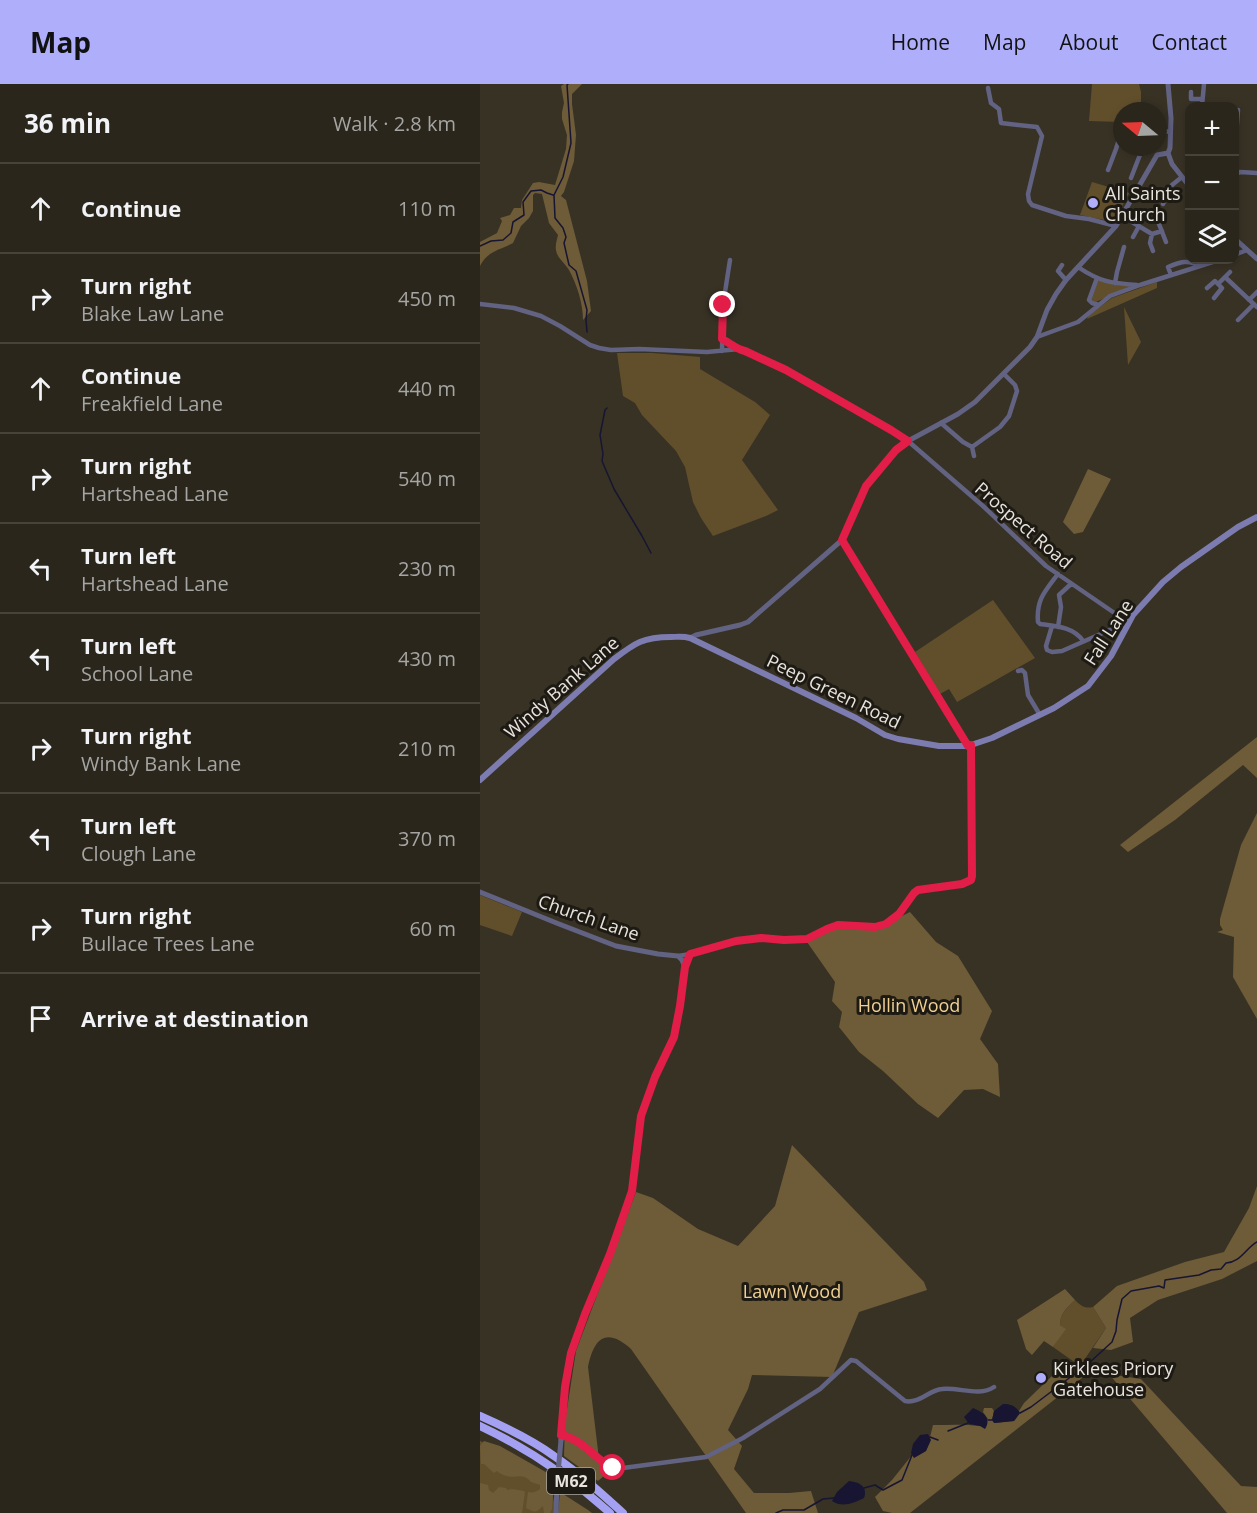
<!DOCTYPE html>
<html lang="en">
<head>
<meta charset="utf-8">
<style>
	body { margin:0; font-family:"Open Sans",sans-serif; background:#322e25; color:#f1f3f6 }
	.controls { position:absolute; right:18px; top:18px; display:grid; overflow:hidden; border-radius:12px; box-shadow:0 3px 9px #0003 }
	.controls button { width:54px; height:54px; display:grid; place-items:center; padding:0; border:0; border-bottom:2px solid #46433b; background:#2a261c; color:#f1f3f6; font:30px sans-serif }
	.compass { position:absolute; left:633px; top:18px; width:54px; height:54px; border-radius:50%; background:#2a261c; box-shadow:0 3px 9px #0003; rotate:289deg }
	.stop { position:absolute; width:18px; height:18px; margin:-14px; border:4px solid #e11d48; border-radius:50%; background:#fff }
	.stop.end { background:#e11d48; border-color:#fff; box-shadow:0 2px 6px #0008 }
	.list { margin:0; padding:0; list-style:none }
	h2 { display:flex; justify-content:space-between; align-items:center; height:78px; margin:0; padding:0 24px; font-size:26px }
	h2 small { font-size:20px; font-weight:400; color:#a5a5a3 }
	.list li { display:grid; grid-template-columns:39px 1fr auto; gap:18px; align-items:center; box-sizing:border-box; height:90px; padding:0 24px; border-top:2px solid #46433b }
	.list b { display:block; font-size:22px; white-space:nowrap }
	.list p { margin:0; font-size:20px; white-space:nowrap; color:#a5a5a3 }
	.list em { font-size:20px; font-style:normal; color:#a5a5a3 }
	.icon { flex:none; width:33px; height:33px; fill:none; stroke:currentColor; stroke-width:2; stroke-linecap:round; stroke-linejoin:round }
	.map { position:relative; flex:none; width:777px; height:1429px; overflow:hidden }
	header { display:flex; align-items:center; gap:36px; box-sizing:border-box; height:84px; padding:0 30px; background:#afaefa; color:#111 }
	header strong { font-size:28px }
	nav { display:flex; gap:33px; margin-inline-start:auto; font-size:21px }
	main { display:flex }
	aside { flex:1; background:#2a261c }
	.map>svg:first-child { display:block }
</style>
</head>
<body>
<header>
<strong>Map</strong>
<nav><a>Home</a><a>Map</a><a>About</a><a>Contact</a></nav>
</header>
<main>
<aside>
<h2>36 min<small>Walk · 2.8 km</small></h2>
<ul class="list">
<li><svg class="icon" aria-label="ahead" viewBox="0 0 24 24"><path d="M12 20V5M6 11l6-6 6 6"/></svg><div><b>Continue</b></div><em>110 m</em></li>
<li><svg class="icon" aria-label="right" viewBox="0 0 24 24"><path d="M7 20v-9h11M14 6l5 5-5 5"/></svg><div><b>Turn right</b><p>Blake Law Lane</p></div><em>450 m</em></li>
<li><svg class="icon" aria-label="ahead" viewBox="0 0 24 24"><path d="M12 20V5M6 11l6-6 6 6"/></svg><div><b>Continue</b><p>Freakfield Lane</p></div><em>440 m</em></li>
<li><svg class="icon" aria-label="right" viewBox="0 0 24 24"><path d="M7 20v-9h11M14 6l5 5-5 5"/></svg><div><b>Turn right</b><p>Hartshead Lane</p></div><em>540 m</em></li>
<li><svg class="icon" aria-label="left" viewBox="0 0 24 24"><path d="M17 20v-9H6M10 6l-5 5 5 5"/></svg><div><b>Turn left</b><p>Hartshead Lane</p></div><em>230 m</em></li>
<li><svg class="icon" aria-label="left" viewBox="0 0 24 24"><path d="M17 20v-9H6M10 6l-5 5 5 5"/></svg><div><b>Turn left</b><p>School Lane</p></div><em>430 m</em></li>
<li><svg class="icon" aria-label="right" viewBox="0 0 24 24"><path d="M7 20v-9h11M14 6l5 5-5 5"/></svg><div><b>Turn right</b><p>Windy Bank Lane</p></div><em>210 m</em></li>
<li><svg class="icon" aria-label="left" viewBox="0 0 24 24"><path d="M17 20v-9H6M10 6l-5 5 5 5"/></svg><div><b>Turn left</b><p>Clough Lane</p></div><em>370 m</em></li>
<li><svg class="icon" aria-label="right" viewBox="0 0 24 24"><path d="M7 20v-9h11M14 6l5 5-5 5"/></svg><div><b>Turn right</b><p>Bullace Trees Lane</p></div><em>60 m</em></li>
<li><svg class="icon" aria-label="arrive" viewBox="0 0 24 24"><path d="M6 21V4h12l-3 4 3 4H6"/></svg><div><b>Arrive at destination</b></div></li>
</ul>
</aside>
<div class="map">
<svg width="777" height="1429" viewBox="0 0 777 1429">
	<rect width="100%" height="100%" fill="#383225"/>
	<path fill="#614f2c" d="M612,0H659L661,8V27H642V38L609,37Z
		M612,98L649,109L634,138L600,131Z
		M618,196L651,202L616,218L611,216Z
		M677,198V204L607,235L609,231L632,214Z
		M644,223L661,258L648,281Z
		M137,269H172L220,273V285L275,318L290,331L262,376L298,426L286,432L233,452L221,434L213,418L205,383L196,367L162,331L155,319L143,312Z
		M513,516L555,574L477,618L469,605L460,610L435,568Z
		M0,811L42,828L32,852L0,841Z
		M595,1216C601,1222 605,1225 613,1223L626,1244L600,1282L573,1263L585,1245L580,1241C580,1229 587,1224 595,1216Z
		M0,1357L20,1365L69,1399L72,1407L76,1429H0Z"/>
	<path fill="#6e5b38" d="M84,0H102L92,10V20L96,51L94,77L84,108L81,112L86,116L107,197L111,227L103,236C103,219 97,201 89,186C85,179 77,174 76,166C75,161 77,156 78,151L69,139L62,110L55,109L53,111V127L49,134L41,142L33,159C21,166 7,167 0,182V158L17,149L22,137L20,134L30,131L34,124H41L42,116L53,99L59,98L75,101L86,65L87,51L82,35V28L84,19L81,2Z
		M608,385L631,395L603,448L594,450L583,438Z
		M777,653V694L763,681L695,736L648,768L640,761Z
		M777,729V935L753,893L754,853L737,848L743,846L740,841V835L761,761Z
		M430,828L456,858L478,872L512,927L500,955L518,980L520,1013L503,1005L484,1006L458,1034L438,1020L403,987L379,968L359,943L362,928L352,917L355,898L327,858L351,846L364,843L381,846L398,844Z
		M312,1061L444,1198L447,1206L379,1228L352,1293L272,1291L268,1305L248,1346L262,1362L254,1385L274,1409H309L331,1407L338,1429H266L151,1265C126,1243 114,1254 108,1283L119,1375L133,1384L118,1397L84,1372L85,1338L96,1267L156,1108L173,1114L218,1145L258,1162L295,1122Z
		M777,1102V1177L742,1195L678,1216L650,1234L653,1258L631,1266L613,1264L626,1244L613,1223L637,1202L705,1178L744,1168L769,1124Z
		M585,1205L595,1216C587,1224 580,1229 580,1241L586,1245L573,1263L564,1257L552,1271L546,1265L537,1236Z
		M594,1282L616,1283L430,1429H412L403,1427L395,1413L412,1396L432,1371L435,1373L446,1367L450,1356V1353L453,1341C469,1341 484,1340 500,1342L508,1335L503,1328L504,1324H512L514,1327L512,1336L515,1339L534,1337L540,1329L539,1327L544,1319L573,1291Z
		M629,1290L661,1295L761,1402L777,1403V1429H747Z
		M4,1357L20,1362L71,1391L73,1400L68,1402L70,1410H73V1411L72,1425L70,1429H64L63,1422C55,1429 56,1429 46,1424L48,1408C53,1409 56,1408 60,1405V1401L51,1398C42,1388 37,1395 27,1392C25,1392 19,1389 17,1387L14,1389L4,1380H1L0,1362Z
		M0,1399L8,1401L9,1406L13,1409L19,1403L26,1404L27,1406L32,1405L44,1407L45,1408L42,1429H0Z
		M80,1408L108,1426L112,1429H78Z"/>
	<path fill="#171532" d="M523,1320C531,1320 536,1322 540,1329L534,1337L514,1339L512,1336L514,1327Z
		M493,1324C503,1328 512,1334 505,1345L500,1342L489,1340L484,1333Z
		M448,1350L451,1356L446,1367L434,1374L431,1369L433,1360L440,1351Z
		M369,1397C380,1398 388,1403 384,1414C374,1419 362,1424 352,1417L357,1408Z"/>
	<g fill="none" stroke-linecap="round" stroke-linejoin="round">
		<path stroke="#171532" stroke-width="1.5" d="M88,0L87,1L91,59L83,93L74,111L75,134L83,144L86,153L84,159L89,181L96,187L107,226L106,236L107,248
			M0,162L11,157L23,156L31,149L33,138L44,131L43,118L51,107L61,106L67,109L73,111
			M127,324L125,326L120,351L123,370L122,377L134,405L162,452L171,469
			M540,1329L551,1323L609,1279L632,1258L636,1247L637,1236L642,1215L651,1207L679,1202L684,1204L685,1196L719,1191L731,1186L741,1185L746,1179C761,1178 765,1165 777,1158
			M508,1336H512
			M468,1347L488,1339
			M450,1353L458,1356
			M384,1404L395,1401L403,1406L422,1396L432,1371
			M296,1429L303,1426H324L343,1415L354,1414"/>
		<path stroke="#626283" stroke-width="4.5" d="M508,4L511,19L519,25L521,39L557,43L562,52L548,110L549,117L552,121L586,132L609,135L636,142
			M711,8V15H722
			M722,22L724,0
			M678,46L690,48
			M754,78L758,26
			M628,86L636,65L642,46
			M754,91L760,88L777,89
			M651,94L663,63
			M683,120L692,101L702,93
			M642,132L672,150L682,147
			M679,140L686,158
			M672,150L670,159L673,167
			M653,153L659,142
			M754,171L767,166
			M582,181L578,187L586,196
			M598,183C620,198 631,199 657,201
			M691,191L688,183C700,178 708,175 720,182
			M745,193L777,223
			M617,194L609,216L612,219L619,221
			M635,199L637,188L644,163
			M738,200L750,188
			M727,204L735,197L742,204L734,214
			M769,216L777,208
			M0,220L34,224L61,232L80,242L110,261L119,264L131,266L159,265L227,268L259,265L265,267L306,286L411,346L428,357L503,422L566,482L649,539
			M758,236L774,220
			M557,253L598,238L630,212L660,201L739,176
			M242,255L251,259L259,265
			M242,267L243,221L250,176
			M461,339L483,358L492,363L494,372
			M492,363L520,343L529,332L537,307L535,301L524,290
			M362,456L488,662
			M578,490C565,507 556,516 558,538L560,540C575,542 594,543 603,557
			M572,542L566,562L567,566L572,568L582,567L641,541H648
			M578,543L581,523L579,511L591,500
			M538,587L542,586L545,589L548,611L560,631
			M198,872C225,868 251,856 279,854C294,853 309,858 325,855C337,853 346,843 359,841C374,840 389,847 404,840C421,832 426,814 440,806L482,800L491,796L493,792L491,661
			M81,1351C99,1354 114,1371 128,1382L133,1384H143L226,1373L263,1354L340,1305L371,1276L376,1277L425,1317C439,1320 449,1306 462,1305C479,1303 499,1313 514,1303"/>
		<path stroke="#626283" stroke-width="5" d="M688,0L691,34L690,64L688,69L692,80L710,103
			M754,154L777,175
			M210,554L216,551L260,541L268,538L362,456L386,402L416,366L428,357L478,330L495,318L550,263L557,253L567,226L576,210L586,196L636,142L677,71L688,69
			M0,808L79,840L136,862L178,870L198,872L202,876L205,883L204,892L194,953L175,993L161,1032L152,1107L130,1170L105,1230L91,1269L85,1303L81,1356
			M76,1429L77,1400"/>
		<path stroke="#7d7cb1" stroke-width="6" d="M0,696L134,575C155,559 163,553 191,553C197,553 203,552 210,554L376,634L405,651L418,655L459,662H488L512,654L574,624L608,602L631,572L653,531L683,498L701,483L758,443L777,433"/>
		<path stroke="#a4a1f3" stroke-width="8" d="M0,1332C25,1343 52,1356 74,1372C99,1389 121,1409 143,1429
			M0,1342C47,1364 91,1394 130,1429"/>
		<path stroke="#626283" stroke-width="5" d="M77,1400L81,1356"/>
	</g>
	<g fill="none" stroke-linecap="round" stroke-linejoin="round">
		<path stroke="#e11d48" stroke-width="8" d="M133,1384L128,1382C114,1372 99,1354 81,1351L85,1303L91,1269L105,1230L130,1170L152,1107L161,1032L175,993L194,953L200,922L205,883L210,870L256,857L281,854L304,856L327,855L347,845L358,841L395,843L406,840L419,830L434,809L438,806L482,800L491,796L492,792L491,661L488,662L362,456L386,402L416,366L428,357L411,346L306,286L265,267C256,265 250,259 242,255L243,221"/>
	</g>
	<g fill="#afaefa" stroke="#1d1a14" stroke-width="2">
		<circle cx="613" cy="119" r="6"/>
		<circle cx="561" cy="1294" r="6"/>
	</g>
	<g text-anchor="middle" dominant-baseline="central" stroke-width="6" stroke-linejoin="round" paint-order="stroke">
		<rect fill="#1d1a14" stroke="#aba7a0" stroke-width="1.5" x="67" y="1384" width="48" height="26" rx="4.5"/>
		<g font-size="16" font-weight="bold" fill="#e8e3dc">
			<text x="91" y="1397">M62</text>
		</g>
		<g font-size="18" fill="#e8e3dc" stroke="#1d1a14" text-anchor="start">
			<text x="625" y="109">All Saints<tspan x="625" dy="21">Church</tspan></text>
			<text x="573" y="1284">Kirklees Priory<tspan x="573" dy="21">Gatehouse</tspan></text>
		</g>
		<g font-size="18" fill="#e8e3dc" stroke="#1d1a14">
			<text transform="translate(544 441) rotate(41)">Prospect Road</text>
			<text transform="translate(628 548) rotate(-57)">Fall Lane</text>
			<text transform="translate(81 603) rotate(-41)">Windy Bank Lane</text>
			<text transform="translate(354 607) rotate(26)">Peep Green Road</text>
			<text transform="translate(109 833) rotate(19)">Church Lane</text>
		</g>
		<g font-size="18" fill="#f1d093" stroke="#1d1a14">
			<text x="429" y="921">Hollin Wood</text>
			<text x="312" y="1207">Lawn Wood</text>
		</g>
	</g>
</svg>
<div class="controls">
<button>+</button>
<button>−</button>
<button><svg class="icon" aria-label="layers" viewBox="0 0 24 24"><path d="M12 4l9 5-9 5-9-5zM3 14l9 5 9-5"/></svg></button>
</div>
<svg class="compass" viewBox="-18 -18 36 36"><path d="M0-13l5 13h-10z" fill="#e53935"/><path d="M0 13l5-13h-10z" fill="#a5a5a3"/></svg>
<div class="stop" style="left:133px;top:1384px"></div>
<div class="stop end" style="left:243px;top:221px"></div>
</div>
</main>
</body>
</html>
